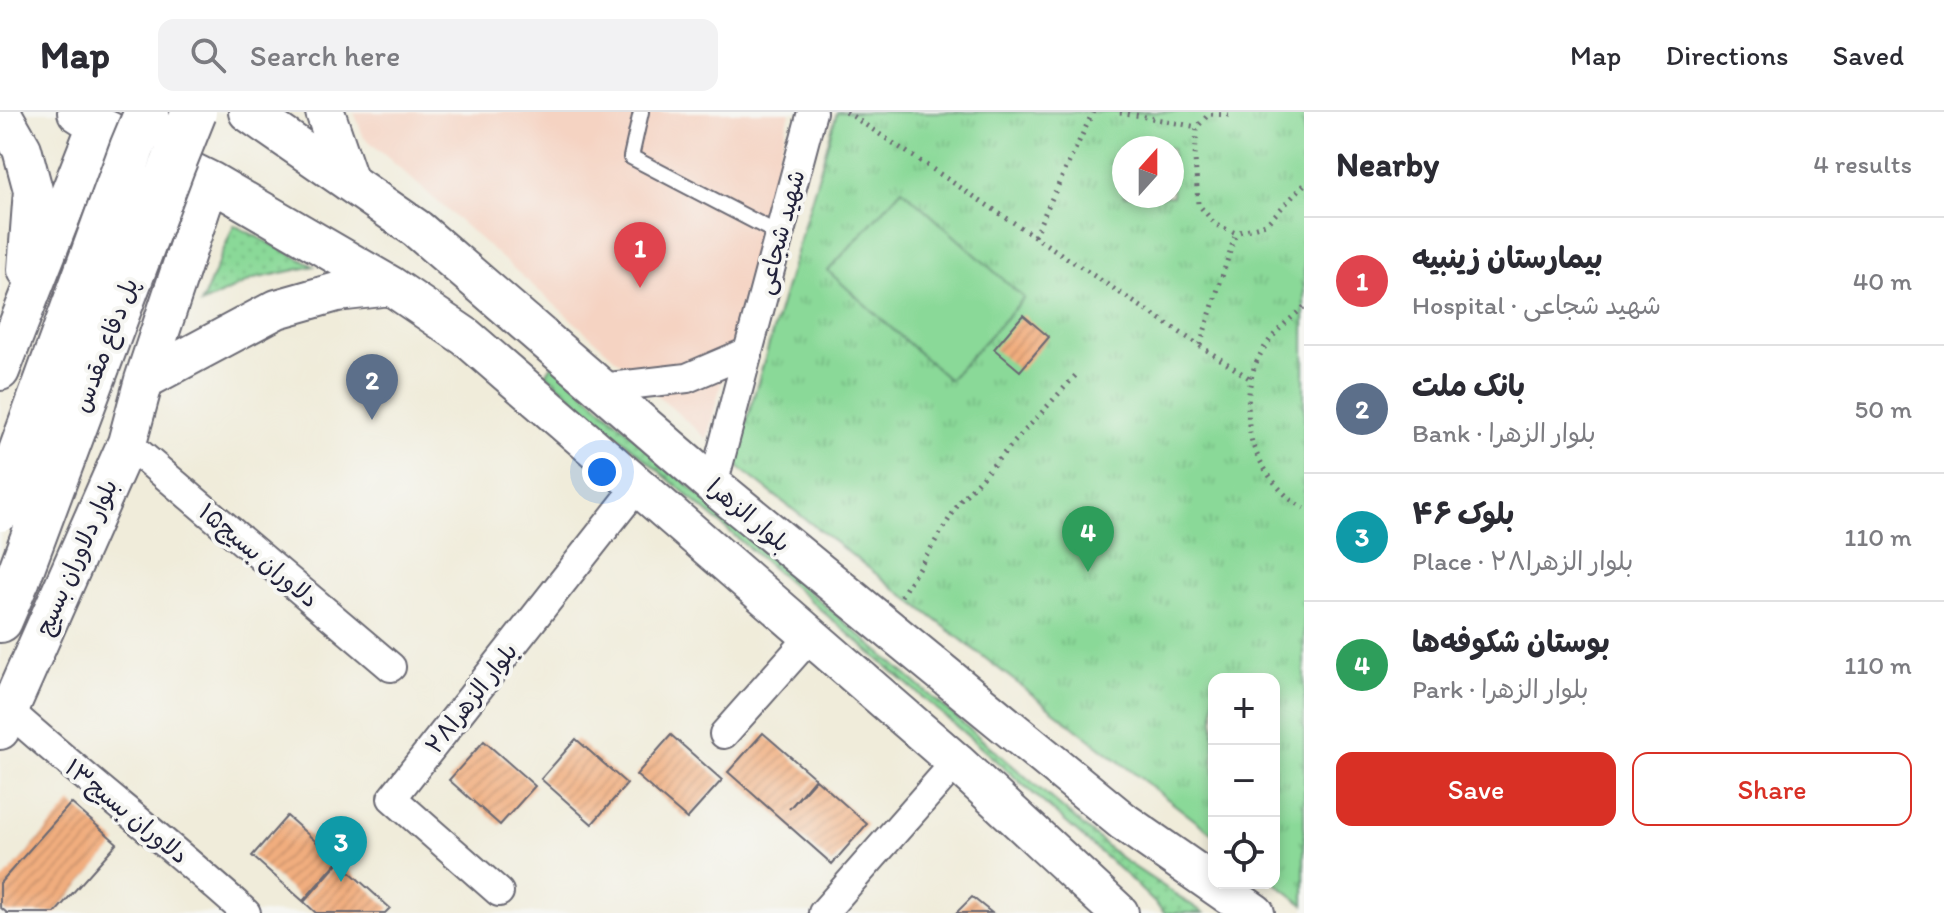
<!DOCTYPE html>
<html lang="en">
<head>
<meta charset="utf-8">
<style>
	body { margin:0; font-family:Itim,"Playpen Sans Arabic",sans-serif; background:#f2f2f3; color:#2b2b33 }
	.controls { position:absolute; right:24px; bottom:24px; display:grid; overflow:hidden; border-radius:16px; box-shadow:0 4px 12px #0003 }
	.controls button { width:72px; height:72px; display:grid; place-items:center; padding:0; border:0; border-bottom:2px solid #e1e1e2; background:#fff; color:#2b2b33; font:40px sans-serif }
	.compass { position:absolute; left:1112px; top:24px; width:72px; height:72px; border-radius:50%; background:#fff; box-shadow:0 4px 12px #0003; rotate:21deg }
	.you { position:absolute; left:602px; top:360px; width:28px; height:28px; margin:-20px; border:6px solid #fff; border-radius:50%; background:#1a73e8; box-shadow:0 0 0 12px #1a73e833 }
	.badge { display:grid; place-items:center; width:52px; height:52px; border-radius:50%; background:#d93025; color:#fff; font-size:26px; font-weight:700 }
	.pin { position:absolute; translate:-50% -66px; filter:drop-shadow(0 2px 4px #0008) }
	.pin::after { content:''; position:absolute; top:42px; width:28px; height:24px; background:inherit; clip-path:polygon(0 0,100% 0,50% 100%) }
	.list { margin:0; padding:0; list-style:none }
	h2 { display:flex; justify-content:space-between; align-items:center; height:104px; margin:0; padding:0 32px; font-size:34px }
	h2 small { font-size:26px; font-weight:400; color:#7c7c81 }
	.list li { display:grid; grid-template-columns:52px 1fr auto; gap:24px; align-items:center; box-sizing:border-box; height:128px; padding:0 32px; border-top:2px solid #e1e1e2 }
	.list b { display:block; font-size:30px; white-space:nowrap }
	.list p { margin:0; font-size:26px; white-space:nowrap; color:#7c7c81 }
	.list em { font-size:26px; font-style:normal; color:#7c7c81 }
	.actions { display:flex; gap:16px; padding:24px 32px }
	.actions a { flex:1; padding:18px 0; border:2px solid #d93025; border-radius:16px; text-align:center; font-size:28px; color:#d93025 }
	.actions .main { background:#d93025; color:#fff }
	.icon { flex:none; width:44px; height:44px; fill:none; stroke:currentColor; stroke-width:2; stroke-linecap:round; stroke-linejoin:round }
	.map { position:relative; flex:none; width:1304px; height:801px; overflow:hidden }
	header { display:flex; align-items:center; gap:48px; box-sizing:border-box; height:112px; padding:0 40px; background:#fff; border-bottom:2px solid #e1e1e2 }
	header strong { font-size:38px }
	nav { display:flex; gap:44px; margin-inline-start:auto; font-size:28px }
	.search { width:560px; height:72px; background:#f2f2f3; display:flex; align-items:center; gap:20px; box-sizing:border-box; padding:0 28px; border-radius:16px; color:#7c7c81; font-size:30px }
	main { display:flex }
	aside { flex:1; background:#fff }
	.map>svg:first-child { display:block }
</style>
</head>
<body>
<header>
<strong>Map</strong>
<div class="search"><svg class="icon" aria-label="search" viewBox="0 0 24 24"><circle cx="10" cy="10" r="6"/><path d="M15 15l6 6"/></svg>Search here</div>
<nav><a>Map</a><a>Directions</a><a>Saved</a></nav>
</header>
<main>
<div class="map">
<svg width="1304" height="801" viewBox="0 0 1304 801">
	<defs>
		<pattern id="grass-dots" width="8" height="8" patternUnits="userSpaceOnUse" patternTransform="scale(2)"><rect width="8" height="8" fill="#8ad998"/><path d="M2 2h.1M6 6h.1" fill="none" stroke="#77ba84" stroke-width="1.8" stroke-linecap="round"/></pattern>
		<pattern id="park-tufts" width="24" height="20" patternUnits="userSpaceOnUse" patternTransform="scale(2)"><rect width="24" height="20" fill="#8ad998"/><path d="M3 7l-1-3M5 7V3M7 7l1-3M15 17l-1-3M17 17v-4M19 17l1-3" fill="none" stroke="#77ba84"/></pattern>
		<pattern id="building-hatch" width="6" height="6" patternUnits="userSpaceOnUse" patternTransform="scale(2)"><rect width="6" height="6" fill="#f1ad7e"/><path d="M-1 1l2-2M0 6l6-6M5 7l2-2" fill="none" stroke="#ce956e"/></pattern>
	</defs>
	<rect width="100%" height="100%" fill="#f6f6f2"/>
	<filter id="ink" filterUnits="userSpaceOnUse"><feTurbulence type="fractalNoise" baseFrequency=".0125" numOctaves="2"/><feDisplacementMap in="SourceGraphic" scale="16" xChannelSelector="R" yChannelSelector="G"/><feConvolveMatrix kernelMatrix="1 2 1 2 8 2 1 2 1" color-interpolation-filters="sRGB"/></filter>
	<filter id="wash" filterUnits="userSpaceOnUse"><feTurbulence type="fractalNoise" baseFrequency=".006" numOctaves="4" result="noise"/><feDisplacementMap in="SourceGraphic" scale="32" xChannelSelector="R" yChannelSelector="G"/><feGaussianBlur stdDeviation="1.8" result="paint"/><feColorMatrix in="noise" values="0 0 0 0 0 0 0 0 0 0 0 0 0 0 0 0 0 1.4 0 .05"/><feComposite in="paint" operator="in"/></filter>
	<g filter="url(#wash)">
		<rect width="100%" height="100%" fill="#f0ecda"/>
		<path fill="#f5d3c2" d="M354,0H790L707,327L363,24Z"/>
		<path fill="url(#grass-dots)" stroke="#567e6a" stroke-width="2" d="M234,113L314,154L254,167L201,192Z
			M553,252L781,456L1122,747L1204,801H1165L1126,763L970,626L546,262Z"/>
		<path fill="url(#park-tufts)" stroke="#567e6a" stroke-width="2" fill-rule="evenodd" d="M837,0H1304V793L1274,770V567H1214V723L734,352ZM1124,36H1172V84H1124Z"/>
		<path fill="#8ad998" stroke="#567e6a" stroke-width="2" d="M902,77L1024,186L949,268L828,159Z"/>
		<g id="blocks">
			<path fill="url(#building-hatch)" d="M1023,203L1049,225L1020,259L994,237Z
				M763,621L815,666L789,697L816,667L867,712L832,752L728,660Z
				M671,623L722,668L687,707L636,663Z
				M576,627L627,672L592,712L541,667Z
				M484,629L535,674L500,713L449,668Z
				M71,691L117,731L55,801H7L0,795V771Z
				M287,704L338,749L303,789L252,744Z
				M339,750L390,796L385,801H316L304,790Z
				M972,785L992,801H956Z"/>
		</g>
	</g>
	<g filter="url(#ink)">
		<use href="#blocks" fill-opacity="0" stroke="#6a6973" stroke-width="2"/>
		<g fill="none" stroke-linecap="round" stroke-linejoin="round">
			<defs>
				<path id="lane" d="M641,0L631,45L779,122"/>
				<path id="street" d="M748,240L812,0
					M601,276L687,266L748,240L713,373
					M127,331L391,555
					M8,598C86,668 169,731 246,801
					M724,622L811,524
					M499,780L392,686L638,374
					M823,801L956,650"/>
				<path id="secondary" d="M1,0L22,37L33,78L27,158
					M77,0L97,13L210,69L391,174L466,225L956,650L1119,801
					M248,0L417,117L713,373L1124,710L1255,801
					M325,0L349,70
					M0,259L97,13
					M144,268L277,197L337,180L391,174
					M0,618L127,331L144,268L210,69"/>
				<path id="primary" d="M0,508L18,466"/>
			</defs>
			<use href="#lane" stroke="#6a6973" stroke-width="18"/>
			<use href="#street" stroke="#6a6973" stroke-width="32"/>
			<use href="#secondary" stroke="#6a6973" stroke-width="42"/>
			<use href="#primary" stroke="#6a6973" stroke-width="48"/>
			<path stroke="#6a6973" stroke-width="5" stroke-dasharray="2 6" stroke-linecap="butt" d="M846,0L1252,268
				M1120,0L1197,15
				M1229,3L1209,2L1197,15L1195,46L1198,92L1216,113L1236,121L1266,112L1304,73
				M1034,124L1093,0
				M1304,195C1283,213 1268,225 1256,251C1247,271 1246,308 1252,330C1259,353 1282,386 1304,396
				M1200,233L1236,121
				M901,484L961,388L1076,263"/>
			<use href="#lane" stroke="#fff" stroke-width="14"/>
			<use href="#street" stroke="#fff" stroke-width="28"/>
			<use href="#secondary" stroke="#fff" stroke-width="38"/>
			<use href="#primary" stroke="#fff" stroke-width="44"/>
			<defs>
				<path id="primary-bridge" d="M0,397L132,36L147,0
					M18,466L172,55L194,0"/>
			</defs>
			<use href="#primary-bridge" stroke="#6a6973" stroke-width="48" stroke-linecap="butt"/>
			<use href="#primary-bridge" stroke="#fff" stroke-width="44"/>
		</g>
	</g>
	<g text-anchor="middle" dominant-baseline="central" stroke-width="8" stroke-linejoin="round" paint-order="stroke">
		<g font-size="24" fill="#22223b" stroke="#f6f6f2">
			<text transform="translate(780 120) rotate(-75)">شهید شجاعی</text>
			<text transform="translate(105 233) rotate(-69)">پل دفاع مقدس</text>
			<text transform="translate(749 403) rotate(40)">بلوار الزهرا</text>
			<text transform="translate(259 443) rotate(40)">دلاوران بسیج۱۵</text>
			<text transform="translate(76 445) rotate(-66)">بلوار دلاوران بسیج</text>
			<text transform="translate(471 586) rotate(-52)">بلوار الزهرا۲۸</text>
			<text transform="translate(127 699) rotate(39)">دلاوران بسیج۱۳</text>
		</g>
	</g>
</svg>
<div class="controls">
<button>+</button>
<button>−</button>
<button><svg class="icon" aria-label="locate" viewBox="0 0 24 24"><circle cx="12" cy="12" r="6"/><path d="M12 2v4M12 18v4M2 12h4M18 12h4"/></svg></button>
</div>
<svg class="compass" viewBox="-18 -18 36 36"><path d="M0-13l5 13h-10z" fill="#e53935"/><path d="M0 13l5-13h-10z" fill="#7c7c81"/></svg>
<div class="you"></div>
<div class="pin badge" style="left:640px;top:176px;background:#e0444e">1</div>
<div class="pin badge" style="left:372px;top:308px;background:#5c6f8a">2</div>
<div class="pin badge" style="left:341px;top:770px;background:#0f9aa8">3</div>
<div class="pin badge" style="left:1088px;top:460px;background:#2e9e5b">4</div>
</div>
<aside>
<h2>Nearby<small>4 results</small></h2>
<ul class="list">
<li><span class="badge" style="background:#e0444e">1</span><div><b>بیمارستان زینبیه</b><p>Hospital · شهید شجاعی</p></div><em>40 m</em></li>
<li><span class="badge" style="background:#5c6f8a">2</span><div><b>بانک ملت</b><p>Bank · بلوار الزهرا</p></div><em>50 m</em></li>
<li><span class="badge" style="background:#0f9aa8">3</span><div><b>بلوک ۴۶</b><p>Place · بلوار الزهرا۲۸</p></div><em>110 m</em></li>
<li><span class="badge" style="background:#2e9e5b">4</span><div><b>بوستان شکوفه‌ها</b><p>Park · بلوار الزهرا</p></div><em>110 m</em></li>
</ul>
<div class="actions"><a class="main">Save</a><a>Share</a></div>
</aside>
</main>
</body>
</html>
